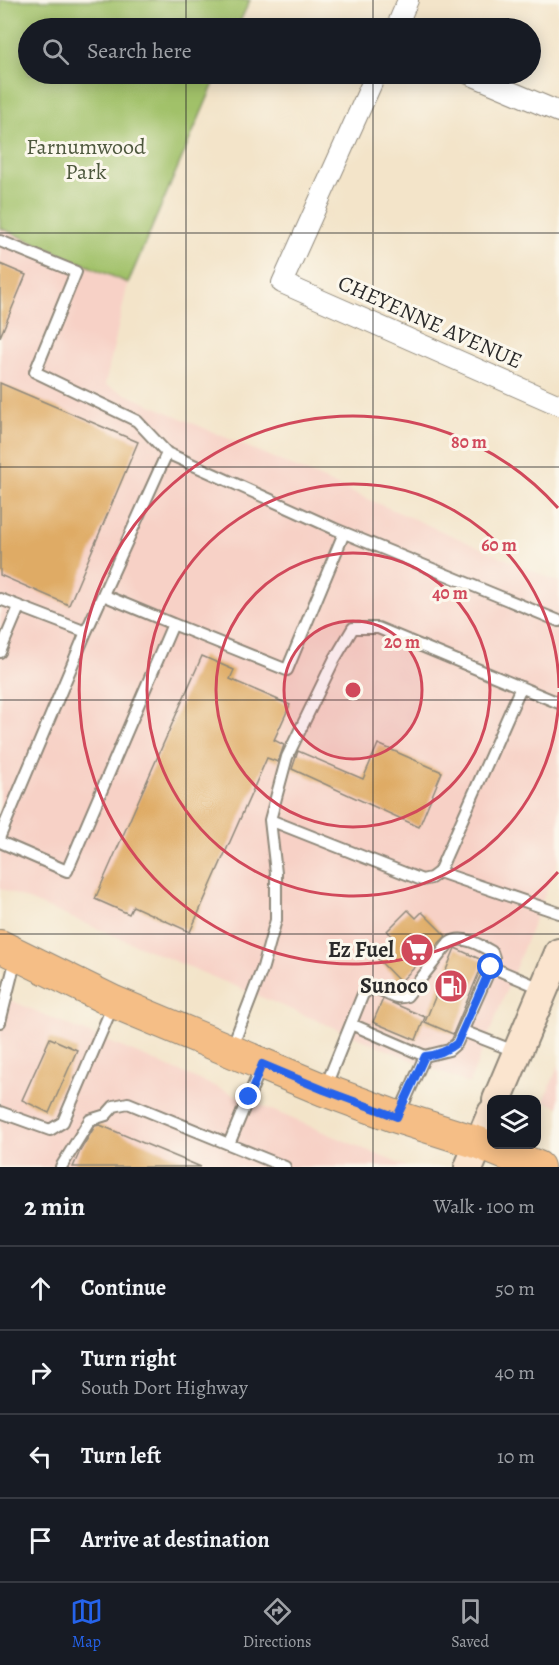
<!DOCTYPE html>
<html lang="en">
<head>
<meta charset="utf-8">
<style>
	body { margin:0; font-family:Alegreya,serif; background:#20242c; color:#f1f3f6 }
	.controls { position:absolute; right:18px; bottom:18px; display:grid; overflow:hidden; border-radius:12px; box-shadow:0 3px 15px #0003 }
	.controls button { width:54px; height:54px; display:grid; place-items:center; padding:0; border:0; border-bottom:2px solid #363941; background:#171b24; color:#f1f3f6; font:30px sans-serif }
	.stop { position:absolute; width:18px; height:18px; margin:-14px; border:4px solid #2563eb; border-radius:50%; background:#fff }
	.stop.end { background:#2563eb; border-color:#fff; box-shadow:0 2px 6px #0008 }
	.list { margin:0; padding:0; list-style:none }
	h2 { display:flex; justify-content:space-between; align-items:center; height:78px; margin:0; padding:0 24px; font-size:26px }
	h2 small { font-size:20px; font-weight:400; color:#9ea1a6 }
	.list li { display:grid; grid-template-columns:39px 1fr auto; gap:18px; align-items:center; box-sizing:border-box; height:84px; padding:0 24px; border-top:2px solid #363941 }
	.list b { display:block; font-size:22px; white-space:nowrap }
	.list p { margin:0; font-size:20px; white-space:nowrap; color:#9ea1a6 }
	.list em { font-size:20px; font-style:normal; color:#9ea1a6 }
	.icon { flex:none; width:33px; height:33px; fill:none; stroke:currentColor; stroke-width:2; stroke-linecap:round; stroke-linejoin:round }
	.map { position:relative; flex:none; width:559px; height:1167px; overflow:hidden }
	.search { position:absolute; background:#171b24; box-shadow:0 3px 15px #0003; left:18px; right:18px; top:18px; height:66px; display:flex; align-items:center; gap:15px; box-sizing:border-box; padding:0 21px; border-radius:33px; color:#9ea1a6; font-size:22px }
	.sheet { height:414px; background:#171b24 }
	nav { display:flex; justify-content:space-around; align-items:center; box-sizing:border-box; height:84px; border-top:2px solid #363941; background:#171b24; font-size:16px; color:#9ea1a6 }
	nav a { display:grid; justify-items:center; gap:3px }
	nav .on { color:#2563eb }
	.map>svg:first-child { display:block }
</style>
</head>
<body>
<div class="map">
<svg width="559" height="1167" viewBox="0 0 559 1167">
	<rect width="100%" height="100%" fill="#fbf7ec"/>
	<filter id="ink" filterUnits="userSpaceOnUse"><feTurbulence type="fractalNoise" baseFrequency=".0167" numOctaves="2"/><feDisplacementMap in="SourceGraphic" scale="12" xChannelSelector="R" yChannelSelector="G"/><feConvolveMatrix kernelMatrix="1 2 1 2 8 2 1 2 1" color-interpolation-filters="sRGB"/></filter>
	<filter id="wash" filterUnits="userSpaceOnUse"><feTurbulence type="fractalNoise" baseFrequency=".008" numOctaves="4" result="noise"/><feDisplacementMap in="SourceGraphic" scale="24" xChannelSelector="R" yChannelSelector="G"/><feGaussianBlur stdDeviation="1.35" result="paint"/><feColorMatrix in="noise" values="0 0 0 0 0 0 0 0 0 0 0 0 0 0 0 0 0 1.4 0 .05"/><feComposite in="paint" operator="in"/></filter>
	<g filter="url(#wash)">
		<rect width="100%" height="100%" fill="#f3e4c9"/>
		<path fill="#f7d1c6" d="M0,228L128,283L105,385L559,582V859L469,1084L0,888Z
			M0,996L407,1167H0Z
			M559,1064V1107L544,1101Z"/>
		<path fill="#a1c169" stroke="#66764a" stroke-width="1.5" d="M0,0H250L237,28H28V74H218L128,283L0,228Z"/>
		<g id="blocks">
			<path fill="#dfab65" d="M0,264L26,275L0,337Z
				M0,383L138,442L69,605L0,575Z
				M202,656L234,670L230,679L290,705L274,740L284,745L278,762L267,758L190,932L133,906L129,914L95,899Z
				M378,744L442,772L419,827L292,769L298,751L363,779Z
				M408,910L416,918L422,912L446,936L400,982L375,956L394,938L387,931Z
				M455,948L484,961L453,1034L425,1022Z
				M383,999L425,1017L416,1040L373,1022Z
				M50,1038L77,1050L49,1113L22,1100Z
				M100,1125L201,1167H73L80,1151L95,1126Z"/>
		</g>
	</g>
	<g filter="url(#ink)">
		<use href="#blocks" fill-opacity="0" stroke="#8f887a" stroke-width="1.5"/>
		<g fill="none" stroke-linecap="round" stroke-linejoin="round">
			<defs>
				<path id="lane" d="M0,241L76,272L35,372L137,421L167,453
					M0,599L86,632
					M173,624L287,670L344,533
					M0,652L19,607
					M270,820L422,880L431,878L439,872L521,687
					M0,836L86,632L167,453L335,529L559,621
					M0,842L67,871L173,624L103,595
					M439,872L559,913
					M491,967L543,989
					M0,1022L16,958
					M463,1031L517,1052
					M231,1050L263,967L276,920V873L270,820L287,757L334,660L353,628H378L559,703
					M325,1088L363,994C381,979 389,1003 407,996L449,943C462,934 480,945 492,952L494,958L491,967L457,1043L449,1050L425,1056L351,1024
					M0,1112L50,1130L63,1122L113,1005
					M398,1116L425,1056
					M229,1144L261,1067
					M61,1167L90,1120L106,1115L114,1106L128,1103L285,1167"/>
				<path id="street" d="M396,28L408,0
					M376,74L282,283L559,405
					M469,74L559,112"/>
				<path id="secondary" d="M497,1100L559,953
					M469,1167L492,1113"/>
				<path id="primary" d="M0,946L114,1002L324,1090L397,1117L479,1143L538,1167"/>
			</defs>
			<use href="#lane" stroke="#8f887a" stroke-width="14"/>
			<use href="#street" stroke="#8f887a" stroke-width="22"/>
			<use href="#secondary" stroke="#8f887a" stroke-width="32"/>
			<use href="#primary" stroke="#8f887a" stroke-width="34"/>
			<use href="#lane" stroke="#fff" stroke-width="10"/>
			<use href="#street" stroke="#fff" stroke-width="20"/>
			<use href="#secondary" stroke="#fbe5cf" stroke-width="28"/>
			<use href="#primary" stroke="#f5be86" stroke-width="32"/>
		</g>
	</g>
	<g fill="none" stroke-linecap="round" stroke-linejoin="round" filter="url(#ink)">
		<path stroke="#2563eb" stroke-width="8" d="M249,1097L262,1064L324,1090L397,1117L425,1056C437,1055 447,1051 457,1043L491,967"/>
	</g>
	<path fill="none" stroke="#2b2b2b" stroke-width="1.5" stroke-opacity="0.55" d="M186,0V28M373,0V28M186,74V1167M373,74V1167M0,233H559M0,467H559M0,700H559M0,934H559"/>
	<circle cx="353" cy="690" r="69" fill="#d1495b" fill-opacity=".12"/>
	<g fill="none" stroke="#d1495b" stroke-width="3">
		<circle cx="353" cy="690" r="69"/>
		<circle cx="353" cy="690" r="137"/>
		<path d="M559 692A206 206 0 1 1 559 688"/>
		<path d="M558 872A274 274 0 1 1 558 508"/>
	</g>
	<defs>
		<symbol id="supermarket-disc" viewBox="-11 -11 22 22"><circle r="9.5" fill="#d1495b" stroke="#fbf7ec"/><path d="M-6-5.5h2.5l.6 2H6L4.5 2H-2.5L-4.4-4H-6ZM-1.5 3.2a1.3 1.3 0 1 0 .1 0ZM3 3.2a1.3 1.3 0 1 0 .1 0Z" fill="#fff"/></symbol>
		<symbol id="fuel-disc" viewBox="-11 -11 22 22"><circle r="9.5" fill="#d1495b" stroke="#fbf7ec"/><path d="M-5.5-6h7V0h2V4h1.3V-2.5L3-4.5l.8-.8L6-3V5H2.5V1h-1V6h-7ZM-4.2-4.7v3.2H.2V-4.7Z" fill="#fff"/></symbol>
	</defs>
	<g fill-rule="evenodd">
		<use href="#supermarket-disc" x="398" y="931" width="38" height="38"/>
		<use href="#fuel-disc" x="432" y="967" width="38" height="38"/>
	</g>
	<g text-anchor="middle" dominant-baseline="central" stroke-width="6" stroke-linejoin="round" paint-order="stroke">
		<g font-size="22" fill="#4e583e" stroke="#fbf7ec">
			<text x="86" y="147">Farnumwood<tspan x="86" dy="25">Park</tspan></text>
		</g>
		<g font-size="22" fill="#2b2b2b" stroke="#fbf7ec">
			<text transform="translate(430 322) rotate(24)">CHEYENNE AVENUE</text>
		</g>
		<g font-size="22" font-weight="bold" fill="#2b2b2b" stroke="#fbf7ec" text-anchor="end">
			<text x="394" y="950">Ez Fuel</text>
			<text x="428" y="986">Sunoco</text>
		</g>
	</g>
	<circle cx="353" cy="690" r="9" fill="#d1495b" stroke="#fbf7ec" stroke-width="3"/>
	<g font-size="18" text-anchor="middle" font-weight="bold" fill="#d1495b" stroke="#fbf7ec" stroke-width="6" stroke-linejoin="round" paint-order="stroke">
		<text x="469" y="448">80 m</text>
		<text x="499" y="551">60 m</text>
		<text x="450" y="599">40 m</text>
		<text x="402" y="648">20 m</text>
	</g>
</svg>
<div class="controls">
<button><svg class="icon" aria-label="layers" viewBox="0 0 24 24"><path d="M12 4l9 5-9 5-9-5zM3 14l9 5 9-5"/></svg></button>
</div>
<div class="stop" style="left:491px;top:967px"></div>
<div class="stop end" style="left:249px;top:1097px"></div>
<div class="search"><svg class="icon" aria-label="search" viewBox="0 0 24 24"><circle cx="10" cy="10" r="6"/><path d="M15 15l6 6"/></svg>Search here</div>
</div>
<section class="sheet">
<h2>2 min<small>Walk · 100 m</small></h2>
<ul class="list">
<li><svg class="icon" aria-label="ahead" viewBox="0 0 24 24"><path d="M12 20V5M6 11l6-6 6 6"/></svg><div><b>Continue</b></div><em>50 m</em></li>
<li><svg class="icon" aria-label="right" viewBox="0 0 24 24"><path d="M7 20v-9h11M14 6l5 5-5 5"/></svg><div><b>Turn right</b><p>South Dort Highway</p></div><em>40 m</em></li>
<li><svg class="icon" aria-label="left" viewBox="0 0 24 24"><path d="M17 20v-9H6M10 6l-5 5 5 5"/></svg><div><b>Turn left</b></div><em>10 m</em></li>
<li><svg class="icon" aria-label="arrive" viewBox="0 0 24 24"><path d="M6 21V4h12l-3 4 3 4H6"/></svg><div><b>Arrive at destination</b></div></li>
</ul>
</section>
<nav>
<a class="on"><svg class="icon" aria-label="map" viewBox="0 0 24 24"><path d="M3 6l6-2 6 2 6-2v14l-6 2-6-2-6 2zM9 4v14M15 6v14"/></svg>Map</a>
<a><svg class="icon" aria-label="directions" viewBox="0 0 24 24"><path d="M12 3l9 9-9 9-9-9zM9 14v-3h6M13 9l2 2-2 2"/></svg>Directions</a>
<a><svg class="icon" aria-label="saved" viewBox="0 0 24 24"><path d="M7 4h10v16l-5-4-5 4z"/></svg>Saved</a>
</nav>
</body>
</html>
